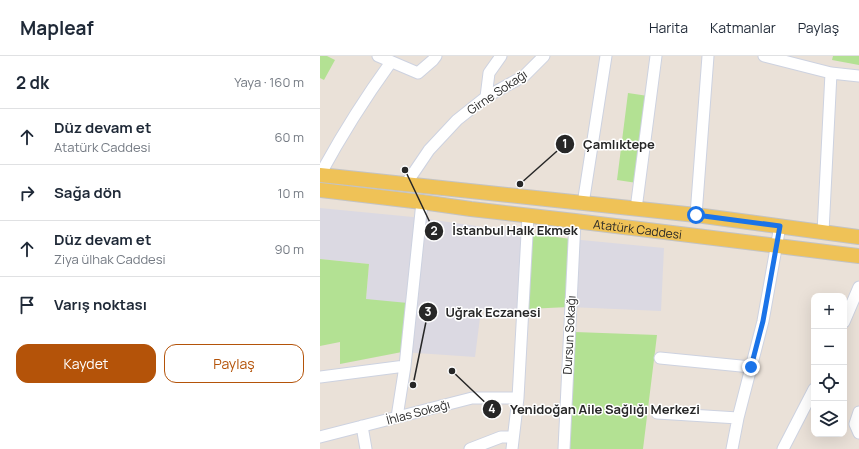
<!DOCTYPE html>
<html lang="tr">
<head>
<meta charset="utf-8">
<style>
	body { margin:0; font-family:Manrope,sans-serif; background:#f6f6f7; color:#1f2937 }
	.controls { position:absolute; right:12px; bottom:12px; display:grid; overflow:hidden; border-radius:8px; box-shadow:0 4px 16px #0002 }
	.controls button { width:36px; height:36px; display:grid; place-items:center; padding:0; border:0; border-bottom:1px solid #e0e1e3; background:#fff; color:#1f2937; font:20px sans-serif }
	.stop { position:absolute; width:12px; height:12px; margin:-9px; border:3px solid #1a73e8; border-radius:50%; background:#fff }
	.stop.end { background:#1a73e8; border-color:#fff; box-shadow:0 1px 4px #0008 }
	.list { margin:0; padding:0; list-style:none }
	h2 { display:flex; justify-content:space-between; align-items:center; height:52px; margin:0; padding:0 16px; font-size:17px }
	h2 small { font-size:13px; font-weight:400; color:#747a83 }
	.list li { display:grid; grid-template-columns:26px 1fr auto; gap:12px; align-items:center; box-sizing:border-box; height:56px; padding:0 16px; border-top:1px solid #e0e1e3 }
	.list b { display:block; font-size:15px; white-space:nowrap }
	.list p { margin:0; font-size:13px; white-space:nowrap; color:#747a83 }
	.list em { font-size:13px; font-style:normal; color:#747a83 }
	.actions { display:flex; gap:8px; padding:12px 16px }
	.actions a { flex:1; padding:9px 0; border:1px solid #b45309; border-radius:12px; text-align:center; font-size:14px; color:#b45309 }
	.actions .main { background:#b45309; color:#fff }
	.icon { flex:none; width:22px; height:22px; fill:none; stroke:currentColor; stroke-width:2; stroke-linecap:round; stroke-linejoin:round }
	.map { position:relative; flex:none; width:539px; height:393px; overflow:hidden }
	header { display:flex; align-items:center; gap:24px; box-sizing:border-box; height:56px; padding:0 20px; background:#fff; border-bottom:1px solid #e0e1e3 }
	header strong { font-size:19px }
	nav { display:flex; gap:22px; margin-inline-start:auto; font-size:14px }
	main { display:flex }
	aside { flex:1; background:#fff }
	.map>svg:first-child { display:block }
</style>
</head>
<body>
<header>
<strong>Mapleaf</strong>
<nav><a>Harita</a><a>Katmanlar</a><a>Paylaş</a></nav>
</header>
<main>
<aside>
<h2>2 dk<small>Yaya · 160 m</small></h2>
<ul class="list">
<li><svg class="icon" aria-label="ahead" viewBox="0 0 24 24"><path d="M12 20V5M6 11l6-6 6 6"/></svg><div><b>Düz devam et</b><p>Atatürk Caddesi</p></div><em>60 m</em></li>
<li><svg class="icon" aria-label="right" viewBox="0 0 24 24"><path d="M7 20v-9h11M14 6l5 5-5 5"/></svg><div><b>Sağa dön</b></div><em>10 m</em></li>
<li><svg class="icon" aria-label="ahead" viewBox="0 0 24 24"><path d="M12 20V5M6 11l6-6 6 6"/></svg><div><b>Düz devam et</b><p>Ziya ülhak Caddesi</p></div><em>90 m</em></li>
<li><svg class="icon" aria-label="arrive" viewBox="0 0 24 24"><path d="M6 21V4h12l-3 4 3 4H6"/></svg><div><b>Varış noktası</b></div></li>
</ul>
<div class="actions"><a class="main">Kaydet</a><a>Paylaş</a></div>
</aside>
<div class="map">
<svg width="539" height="393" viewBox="0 0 539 393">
	<rect width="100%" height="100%" fill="#eae1d8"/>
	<path fill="#dbd9e2" d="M0,152L93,161L213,178L207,253L161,254L155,301L82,296L46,243L49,208L0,203Z
		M251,183L344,192L341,255L249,251Z"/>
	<path fill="#b3e193" d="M0,0H7L15,4L4,24L0,22Z
		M513,0H539V9L512,4Z
		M308,37L328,40L317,127L297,124Z
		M213,178L251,183L249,251L207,253Z
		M0,203L49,208L46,243L88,247L82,296L20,308V286L0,290Z
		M255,276L337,279L323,393H248Z"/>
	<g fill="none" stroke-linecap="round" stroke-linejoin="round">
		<defs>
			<path id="minor" d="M58,0L98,17L113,4L116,0
				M444,0L511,17L539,20
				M166,41L169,17L181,0
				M0,119C21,80 45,42 71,6
				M86,128L109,94L137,64L166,41L204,20L224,0
				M263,148L286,0
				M316,153L336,0
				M376,159L388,0
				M503,176L511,17
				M524,266L539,231
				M340,302L431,311
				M0,321L85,310
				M539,356L535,368L539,377
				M337,357L418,362
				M77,361L85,310L102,146
				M42,370L46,393
				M0,381L152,342H198
				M150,393L181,381H193
				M192,393L198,342L208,160
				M244,393L255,165
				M412,393L418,362L443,265L460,170
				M463,393L494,333"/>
			<g id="major">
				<path d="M0,119L376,159L539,181"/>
				<path id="s1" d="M0,134L102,146L151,153L255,165L539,200"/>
			</g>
		</defs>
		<use href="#minor" stroke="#cdd2e0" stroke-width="13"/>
		<use href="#major" stroke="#c3c3c3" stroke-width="16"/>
		<use href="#minor" stroke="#fff" stroke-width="11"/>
		<use href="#major" stroke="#efc257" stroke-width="14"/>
	</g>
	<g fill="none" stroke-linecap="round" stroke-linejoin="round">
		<path stroke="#1a73e8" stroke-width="5" d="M376,159L460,170L443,265L431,311"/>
	</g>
	<g text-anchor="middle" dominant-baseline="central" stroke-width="3" stroke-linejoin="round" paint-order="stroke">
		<g font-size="12" fill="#272727" stroke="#fff">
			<text transform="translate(177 36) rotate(-34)">Girne Sokağı</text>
			<text stroke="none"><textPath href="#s1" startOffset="320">Atatürk Caddesi</textPath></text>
			<text transform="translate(249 279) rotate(-87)">Dursun Sokağı</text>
			<text transform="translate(98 356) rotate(-15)">İhlas Sokağı</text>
		</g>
	</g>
	<path fill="none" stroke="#272727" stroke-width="1.5" d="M200 128L245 88M85 114L114 175M93 329L108 256M132 315L172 353"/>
	<g fill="#272727" stroke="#fff" stroke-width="1.5">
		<circle cx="200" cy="128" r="4"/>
		<circle cx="85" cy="114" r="4"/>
		<circle cx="93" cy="329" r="4"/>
		<circle cx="132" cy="315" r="4"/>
		<circle cx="245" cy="88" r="10"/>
		<circle cx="114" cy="175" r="10"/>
		<circle cx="108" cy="256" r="10"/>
		<circle cx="172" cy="353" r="10"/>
	</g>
	<g font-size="12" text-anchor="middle" font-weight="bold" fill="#fff">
		<text x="245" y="92">1</text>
		<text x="114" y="179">2</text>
		<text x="108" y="260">3</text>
		<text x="172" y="357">4</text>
	</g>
	<g font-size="13" text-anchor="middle" font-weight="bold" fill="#272727" stroke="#fff" stroke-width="3" stroke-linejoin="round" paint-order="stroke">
		<text x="299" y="93">Çamlıktepe</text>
		<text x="195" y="179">İstanbul Halk Ekmek</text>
		<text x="173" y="261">Uğrak Eczanesi</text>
		<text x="285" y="358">Yenidoğan Aile Sağlığı Merkezi</text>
	</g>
</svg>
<div class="controls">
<button>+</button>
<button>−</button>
<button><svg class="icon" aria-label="locate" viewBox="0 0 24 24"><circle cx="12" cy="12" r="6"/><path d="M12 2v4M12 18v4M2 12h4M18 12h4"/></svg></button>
<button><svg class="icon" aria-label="layers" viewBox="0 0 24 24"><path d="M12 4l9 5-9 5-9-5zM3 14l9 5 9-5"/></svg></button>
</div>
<div class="stop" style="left:376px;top:159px"></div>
<div class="stop end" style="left:431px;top:311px"></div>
</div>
</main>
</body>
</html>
